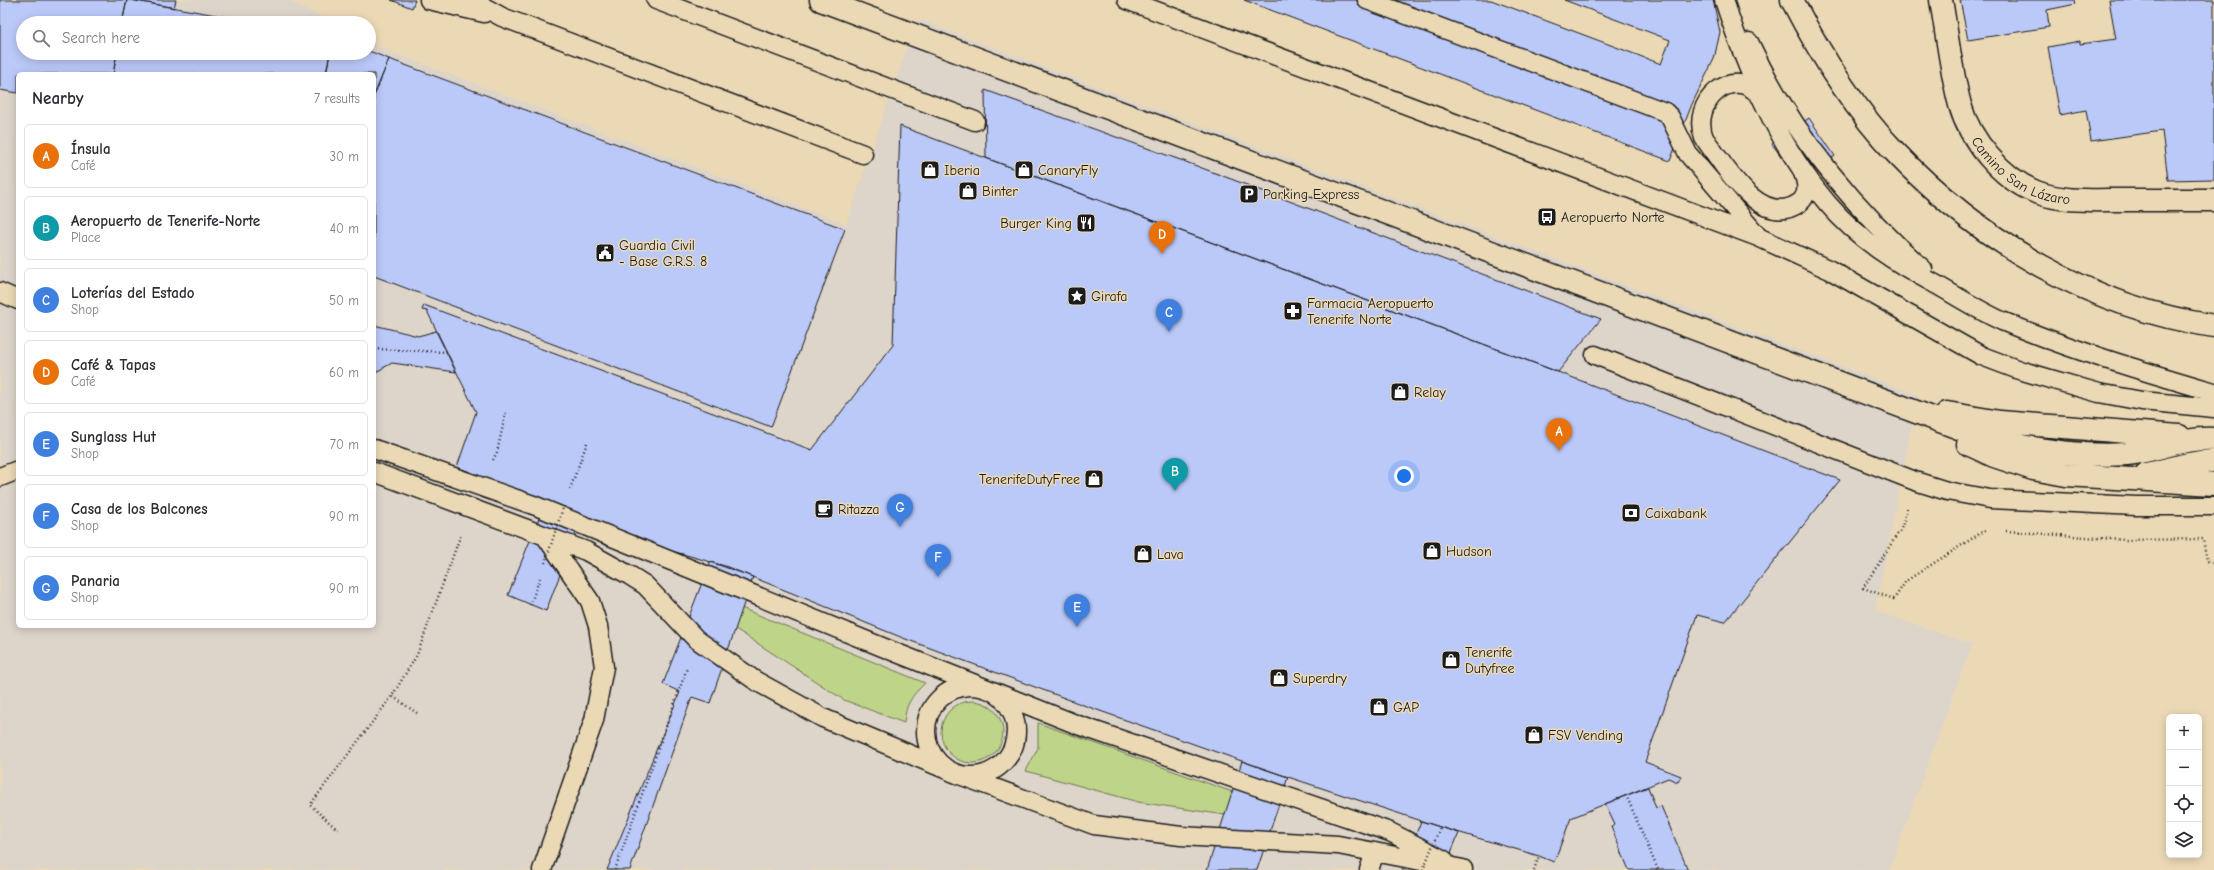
<!DOCTYPE html>
<html lang="en">
<head>
<meta charset="utf-8">
<style>
	body { margin:0; font-family:"Comic Neue",sans-serif; background:#f2f2f3; color:#2b2b33 }
	.controls { position:absolute; right:12px; bottom:12px; display:grid; overflow:hidden; border-radius:6px; box-shadow:0 2px 10px #0003 }
	.controls button { width:36px; height:36px; display:grid; place-items:center; padding:0; border:0; border-bottom:1px solid #e1e1e2; background:#fff; color:#2b2b33; font:20px sans-serif }
	.you { position:absolute; left:1404px; top:476px; width:14px; height:14px; margin:-10px; border:3px solid #fff; border-radius:50%; background:#1a73e8; box-shadow:0 0 0 6px #1a73e833 }
	.badge { display:grid; place-items:center; width:26px; height:26px; border-radius:50%; background:#d93025; color:#fff; font-size:13px; font-weight:700 }
	.pin { position:absolute; translate:-50% -33px; filter:drop-shadow(0 1px 2px #0008) }
	.pin::after { content:''; position:absolute; top:21px; width:14px; height:12px; background:inherit; clip-path:polygon(0 0,100% 0,50% 100%) }
	.list { margin:0; padding:0; list-style:none }
	h2 { display:flex; justify-content:space-between; align-items:center; height:52px; margin:0; padding:0 16px; font-size:17px }
	h2 small { font-size:13px; font-weight:400; color:#7c7c81 }
	.list li { display:grid; grid-template-columns:26px 1fr auto; gap:12px; align-items:center; box-sizing:border-box; height:64px; margin:0 8px 8px; padding:0 8px; border:1px solid #e1e1e2; border-radius:6px }
	.list b { display:block; font-size:15px; white-space:nowrap }
	.list p { margin:0; font-size:13px; white-space:nowrap; color:#7c7c81 }
	.list em { font-size:13px; font-style:normal; color:#7c7c81 }
	.icon { flex:none; width:22px; height:22px; fill:none; stroke:currentColor; stroke-width:2; stroke-linecap:round; stroke-linejoin:round }
	.map { position:relative; flex:none; width:2214px; height:870px; overflow:hidden }
	.search { position:absolute; background:#fff; box-shadow:0 2px 10px #0003; left:16px; top:16px; width:360px; height:44px; display:flex; align-items:center; gap:10px; box-sizing:border-box; padding:0 14px; border-radius:22px; color:#7c7c81; font-size:15px }
	.panel { position:absolute; background:#fff; box-shadow:0 2px 10px #0003; left:16px; top:72px; width:360px; height:556px; border-radius:6px }
	.map>svg:first-child { display:block }
</style>
</head>
<body>
<div class="map">
<svg width="2214" height="870" viewBox="0 0 2214 870">
	<rect width="100%" height="100%" fill="#ebd9b6"/>
	<filter id="ink" filterUnits="userSpaceOnUse"><feTurbulence type="fractalNoise" baseFrequency=".025" numOctaves="2"/><feDisplacementMap in="SourceGraphic" scale="8" xChannelSelector="R" yChannelSelector="G"/><feConvolveMatrix kernelMatrix="1 2 1 2 8 2 1 2 1" color-interpolation-filters="sRGB"/></filter>
	<g filter="url(#ink)">
		<path fill="#ddd4ca" fill-rule="evenodd" d="M0,0H287L333,23H23V53H369V41L386,50L846,224L917,19L1918,395L1875,611L1972,644L1889,870H0ZM18,74H374V626H18Z"/>
		<path fill="#bed489" stroke="#6d7852" d="M734,605L925,683C911,697 906,703 904,723L844,700L734,628Z
			M941 732a31 31 0 1 1 62 0a31 31 0 1 1-62 0Z
			M1038,723L1272,806V822L1138,802L1026,771L1038,748Z"/>
		<path fill="#bbc9f9" stroke="#1c1c1c" d="M0,0H127L122,23H23V53H117L113,74H18V93L0,90Z
			M127,0H131L261,23H122Z
			M131,0H176L174,8Z
			M391,0H415L412,8Z
			M1244,0H1491L1661,64L1670,40L1564,0H1713L1720,32L1714,59L1692,104L1670,161Z
			M1960,0H2075L2076,4L2047,10L2049,27L1968,40Z
			M2109,0H2214V179L2168,180L2162,131L2091,141L2086,110L2060,115L2048,47L2080,41V44L2116,39Z
			M369,51L389,59L374,96V74H326L330,53H369Z
			M117,53H330L326,74H113Z
			M389,59L845,229L771,427L374,276V96Z
			M985,90L1186,162L1601,319L1558,372L986,158Z
			M1809,118L1835,156L1799,181L1772,144Z
			M900,126L1558,372L1840,480L1725,622L1697,615L1645,762L1681,776L1678,782L1668,778L1571,818L1554,862L1539,856L1440,827L1270,771L1086,706L903,638L725,566L651,545L546,501L457,467L476,412L427,311L422,310L424,305L812,450L893,345Z
			M374,325L418,336L436,331L456,372L392,363L374,373Z
			M546,501L582,517L546,611L508,595Z
			M710,562L753,577L710,703L692,697L630,870H607L680,692L663,684Z
			M1242,761L1288,777L1257,870H1207Z
			M1648,787L1656,808L1661,806L1688,870H1629L1611,827L1615,825L1605,804Z
			M1421,821L1459,833L1444,870H1402Z"/>
		<g fill="none" stroke-linecap="round" stroke-linejoin="round">
			<defs>
				<path id="service" d="M429,0L484,13
					M471,0L502,17L863,154
					M656,0L975,121
					M1127,0L1758,237L1830,270L1982,356L2019,370L2099,393L2142,401L2214,408
					M1367,0L1665,112L1670,117L1688,154L1757,235
					M1724,0C1748,74 1777,144 1828,204C1859,240 1896,263 1937,285C1958,297 1980,311 2002,321C2071,350 2142,371 2214,392
					M1749,42C1789,129 1852,206 1923,269
					M1759,95C1733,65 1690,101 1704,138C1723,163 1760,230 1799,203C1809,196 1807,183 1803,173
					M0,292L18,300
					M1595,355L1915,481L1947,491L1990,499L2136,506H2214
					M374,449L536,506L897,653L1078,725L1390,832L1444,860
					M374,472L586,551L629,575L645,585L696,639L756,681L823,718L957,774L1094,825L1181,836L1338,845L1463,869
					M0,477L18,470
					M926 731a45 45 0 1 1 90 0a45 45 0 1 1-90 0Z
					M542,870L594,720L604,667L598,626L590,601L546,537
					M1369,870L1375,852"/>
				<g id="minor">
					<path id="s1" d="M1941,0C1947,34 1951,71 1960,105C1970,140 2001,178 2036,192C2062,202 2092,200 2120,200C2151,200 2183,200 2214,200"/>
				</g>
				<path id="secondary" d="M821,0L1980,436C2027,449 2078,457 2127,454C2157,451 2184,437 2214,439
					M1792,0C1820,54 1853,108 1895,152C1980,241 2092,308 2214,326
					M1947,413L2000,422L2179,436
					M1968,444L1994,456L2033,469L2066,475L2214,484
					M2146,474C2169,470 2190,461 2214,461"/>
			</defs>
			<use href="#service" stroke="#1c1c1c" stroke-width="21"/>
			<use href="#minor" stroke="#1c1c1c" stroke-width="25"/>
			<use href="#secondary" stroke="#1c1c1c" stroke-width="25"/>
			<path stroke="#1c1c1c" stroke-width="2.5" stroke-dasharray="1 3" stroke-linecap="butt" d="M374,349L447,352
				M493,460L497,452L506,412
				M570,489L587,443
				M1907,508L1902,527L1863,588L1894,599L1906,581L1987,529
				M2006,531L2125,540L2203,539L2207,561L2214,563
				M530,605L540,578
				M417,713L392,696L417,655L461,534
				M1626,795L1658,870
				M338,830L310,805L392,696
				M615,870L687,668
				M1534,870L1539,856"/>
			<use href="#service" stroke="#ebd9b6" stroke-width="18"/>
			<use href="#minor" stroke="#ebd9b6" stroke-width="22"/>
			<use href="#secondary" stroke="#ebd9b6" stroke-width="22"/>
			<path stroke="#1c1c1c" stroke-width="2.5" stroke-dasharray="1 3" stroke-linecap="butt" d="M545,563L563,508
				M1423,870L1440,827"/>
		</g>
	</g>
	<defs>
		<symbol id="shop-square" viewBox="-11 -11 22 22"><rect x="-9" y="-9" width="18" height="18" rx="4" fill="#1c1c1c" stroke="#ebd9b6"/><path d="M-5-2.5h2.3a2.7 3.5 0 0 1 5.4 0H5L5.5 6h-11ZM-1.5-2.5h3a1.5 2.3 0 0 0-3 0Z" fill="#fff"/></symbol>
		<symbol id="parking-square" viewBox="-11 -11 22 22"><rect x="-9" y="-9" width="18" height="18" rx="4" fill="#1c1c1c" stroke="#ebd9b6"/><path d="M-3.5-5.5H1a3.5 3.5 0 0 1 0 7H-1V5.5H-3.5ZM-1-3.4V-.6H.8a1.4 1.4 0 0 0 0-2.8Z" fill="#fff"/></symbol>
		<symbol id="bus-square" viewBox="-11 -11 22 22"><rect x="-9" y="-9" width="18" height="18" rx="4" fill="#1c1c1c" stroke="#ebd9b6"/><path d="M-5-6H5V4H4V6H2V4H-2V6H-4V4H-5ZM-3.5-4V0h7V-4ZM-3.5 1.2v1.5H-2V1.2ZM2 1.2v1.5H3.5V1.2Z" fill="#fff"/></symbol>
		<symbol id="restaurant-square" viewBox="-11 -11 22 22"><rect x="-9" y="-9" width="18" height="18" rx="4" fill="#1c1c1c" stroke="#ebd9b6"/><path d="M-5-6h1v4h1v-4h1v4h1v-4h1v5L-1.5 .5V6h-2V.5L-5-1ZM5-6V6H3V1.5H1.5Q1.5-4 5-6Z" fill="#fff"/></symbol>
		<symbol id="civic-square" viewBox="-11 -11 22 22"><rect x="-9" y="-9" width="18" height="18" rx="4" fill="#1c1c1c" stroke="#ebd9b6"/><path d="M-.6-6.5H3V-4.5H.6V-3L4-1V1h2V6H-6V1h2V-1L-.6-3ZM-1.2 2.5V6h2.4V2.5Z" fill="#fff"/></symbol>
		<symbol id="sight-square" viewBox="-11 -11 22 22"><rect x="-9" y="-9" width="18" height="18" rx="4" fill="#1c1c1c" stroke="#ebd9b6"/><path d="M0-6L1.8-2.2L6-1.7L2.9 1.2L3.7 5.4L0 3.3L-3.7 5.4L-2.9 1.2L-6-1.7L-1.8-2.2Z" fill="#fff"/></symbol>
		<symbol id="pharmacy-square" viewBox="-11 -11 22 22"><rect x="-9" y="-9" width="18" height="18" rx="4" fill="#1c1c1c" stroke="#ebd9b6"/><path d="M-2-6h4v4h4v4h-4v4h-4v-4h-4v-4h4Z" fill="#fff"/></symbol>
		<symbol id="cafe-square" viewBox="-11 -11 22 22"><rect x="-9" y="-9" width="18" height="18" rx="4" fill="#1c1c1c" stroke="#ebd9b6"/><path d="M-5.5-4.5H6V0H3Q3 3.5 0 3.5H-2.5Q-5.5 3.5-5.5 0ZM3-3.2v2h1.7v-2ZM-6 4.5H4V6H-6Z" fill="#fff"/></symbol>
		<symbol id="bank-square" viewBox="-11 -11 22 22"><rect x="-9" y="-9" width="18" height="18" rx="4" fill="#1c1c1c" stroke="#ebd9b6"/><path d="M-6-4H6V4H-6ZM0-2.3a2.3 2.3 0 1 0 0 4.6a2.3 2.3 0 1 0 0-4.6Z" fill="#fff"/></symbol>
	</defs>
	<g fill-rule="evenodd">
		<use href="#shop-square" x="919" y="159" width="22" height="22"/>
		<use href="#shop-square" x="1013" y="159" width="22" height="22"/>
		<use href="#shop-square" x="957" y="180" width="22" height="22"/>
		<use href="#parking-square" x="1238" y="183" width="22" height="22"/>
		<use href="#bus-square" x="1536" y="206" width="22" height="22"/>
		<use href="#restaurant-square" x="1075" y="212" width="22" height="22"/>
		<use href="#civic-square" x="594" y="242" width="22" height="22"/>
		<use href="#sight-square" x="1066" y="285" width="22" height="22"/>
		<use href="#pharmacy-square" x="1282" y="300" width="22" height="22"/>
		<use href="#shop-square" x="1389" y="381" width="22" height="22"/>
		<use href="#shop-square" x="1083" y="468" width="22" height="22"/>
		<use href="#cafe-square" x="813" y="498" width="22" height="22"/>
		<use href="#bank-square" x="1620" y="502" width="22" height="22"/>
		<use href="#shop-square" x="1421" y="540" width="22" height="22"/>
		<use href="#shop-square" x="1132" y="543" width="22" height="22"/>
		<use href="#shop-square" x="1440" y="649" width="22" height="22"/>
		<use href="#shop-square" x="1268" y="667" width="22" height="22"/>
		<use href="#shop-square" x="1368" y="696" width="22" height="22"/>
		<use href="#shop-square" x="1523" y="724" width="22" height="22"/>
	</g>
	<g text-anchor="middle" dominant-baseline="central" stroke-width="3" stroke-linejoin="round" paint-order="stroke">
		<g font-size="14" fill="#1c1c1c" stroke="#ebd9b6">
			<text stroke="none"><textPath href="#s1" startOffset="202">Camino San Lázaro</textPath></text>
		</g>
		<g font-size="14" fill="#1c1c1c" stroke="#ebd9b6" text-anchor="start">
			<text x="944" y="170">Iberia</text>
			<text x="1038" y="170">CanaryFly</text>
			<text x="982" y="191">Binter</text>
			<text x="1263" y="194">Parking Express</text>
			<text x="1561" y="217">Aeropuerto Norte</text>
			<text x="1072" y="223" text-anchor="end">Burger King</text>
			<text x="619" y="245">Guardia Civil<tspan x="619" dy="16">- Base G.R.S. 8</tspan></text>
			<text x="1091" y="296">Girafa</text>
			<text x="1307" y="303">Farmacia Aeropuerto<tspan x="1307" dy="16">Tenerife Norte</tspan></text>
			<text x="1414" y="392">Relay</text>
			<text x="1080" y="479" text-anchor="end">TenerifeDutyFree</text>
			<text x="838" y="509">Ritazza</text>
			<text x="1645" y="513">Caixabank</text>
			<text x="1446" y="551">Hudson</text>
			<text x="1157" y="554">Lava</text>
			<text x="1465" y="652">Tenerife<tspan x="1465" dy="16">Dutyfree</tspan></text>
			<text x="1293" y="678">Superdry</text>
			<text x="1393" y="707">GAP</text>
			<text x="1548" y="735">FSV Vending</text>
		</g>
	</g>
</svg>
<div class="controls">
<button>+</button>
<button>−</button>
<button><svg class="icon" aria-label="locate" viewBox="0 0 24 24"><circle cx="12" cy="12" r="6"/><path d="M12 2v4M12 18v4M2 12h4M18 12h4"/></svg></button>
<button><svg class="icon" aria-label="layers" viewBox="0 0 24 24"><path d="M12 4l9 5-9 5-9-5zM3 14l9 5 9-5"/></svg></button>
</div>
<div class="you"></div>
<div class="pin badge" style="left:1559px;top:451px;background:#e8710a">A</div>
<div class="pin badge" style="left:1175px;top:491px;background:#0f9aa8">B</div>
<div class="pin badge" style="left:1169px;top:332px;background:#3f7fe0">C</div>
<div class="pin badge" style="left:1162px;top:254px;background:#e8710a">D</div>
<div class="pin badge" style="left:1077px;top:627px;background:#3f7fe0">E</div>
<div class="pin badge" style="left:938px;top:577px;background:#3f7fe0">F</div>
<div class="pin badge" style="left:900px;top:527px;background:#3f7fe0">G</div>
<div class="search"><svg class="icon" aria-label="search" viewBox="0 0 24 24"><circle cx="10" cy="10" r="6"/><path d="M15 15l6 6"/></svg>Search here</div>
<section class="panel">
<h2>Nearby<small>7 results</small></h2>
<ul class="list">
<li><span class="badge" style="background:#e8710a">A</span><div><b>Ínsula</b><p>Café</p></div><em>30 m</em></li>
<li><span class="badge" style="background:#0f9aa8">B</span><div><b>Aeropuerto de Tenerife-Norte</b><p>Place</p></div><em>40 m</em></li>
<li><span class="badge" style="background:#3f7fe0">C</span><div><b>Loterías del Estado</b><p>Shop</p></div><em>50 m</em></li>
<li><span class="badge" style="background:#e8710a">D</span><div><b>Café &amp; Tapas</b><p>Café</p></div><em>60 m</em></li>
<li><span class="badge" style="background:#3f7fe0">E</span><div><b>Sunglass Hut</b><p>Shop</p></div><em>70 m</em></li>
<li><span class="badge" style="background:#3f7fe0">F</span><div><b>Casa de los Balcones</b><p>Shop</p></div><em>90 m</em></li>
<li><span class="badge" style="background:#3f7fe0">G</span><div><b>Panaria</b><p>Shop</p></div><em>90 m</em></li>
</ul>
</section>
</div>
</body>
</html>
